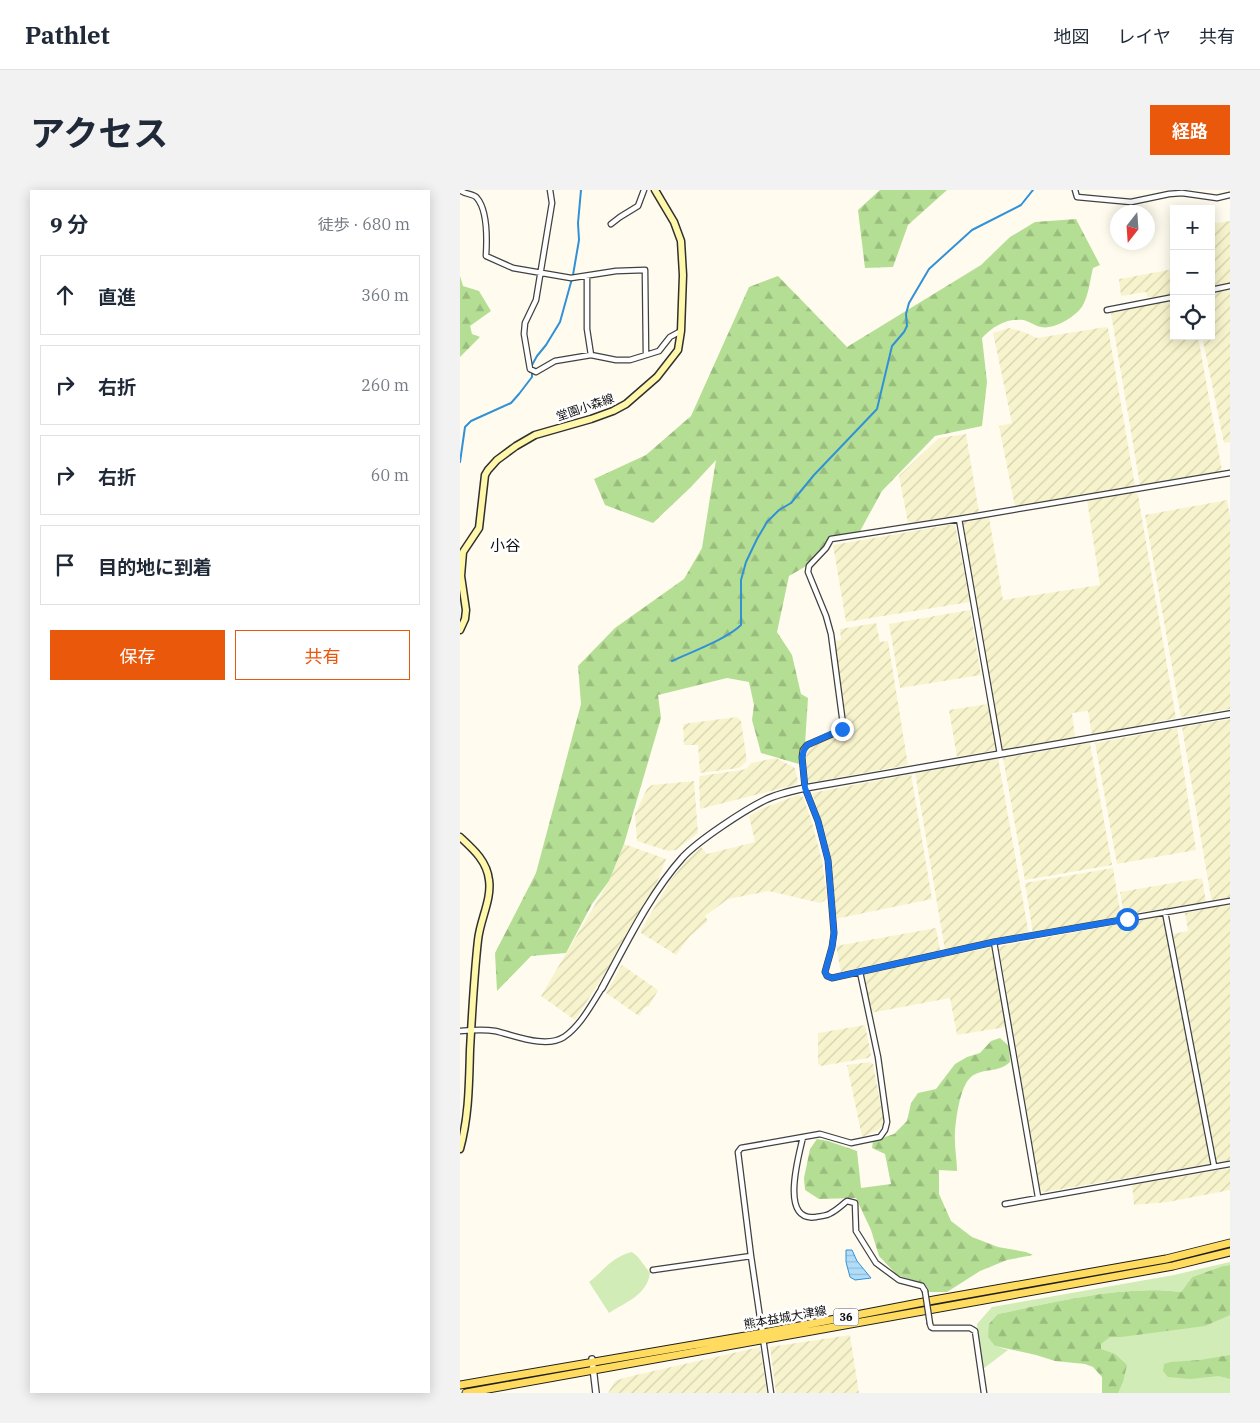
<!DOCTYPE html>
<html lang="ja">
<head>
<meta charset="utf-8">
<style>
	body { margin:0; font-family:"IBM Plex Serif","Noto Sans JP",serif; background:#f2f2f3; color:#1f2937 }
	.controls { position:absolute; right:15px; top:15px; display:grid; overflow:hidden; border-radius:0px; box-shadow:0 2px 12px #0003 }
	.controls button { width:45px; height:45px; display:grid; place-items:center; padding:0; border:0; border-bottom:1px solid #e0e1e3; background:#fff; color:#1f2937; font:25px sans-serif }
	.compass { position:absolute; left:650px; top:15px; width:45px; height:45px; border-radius:50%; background:#fff; box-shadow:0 2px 12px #0003; rotate:197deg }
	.stop { position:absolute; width:15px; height:15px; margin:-11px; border:4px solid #1a73e8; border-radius:50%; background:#fff }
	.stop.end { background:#1a73e8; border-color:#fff; box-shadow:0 1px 5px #0008 }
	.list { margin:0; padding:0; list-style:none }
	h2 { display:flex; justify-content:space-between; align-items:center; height:65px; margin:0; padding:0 20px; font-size:21px }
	h2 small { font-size:16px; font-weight:400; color:#747a83 }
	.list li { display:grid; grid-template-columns:32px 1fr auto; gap:15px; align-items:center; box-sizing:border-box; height:80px; margin:0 10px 10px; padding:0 10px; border:1px solid #e0e1e3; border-radius:0px }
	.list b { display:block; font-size:19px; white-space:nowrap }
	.list em { font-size:16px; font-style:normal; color:#747a83 }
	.actions { display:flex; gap:10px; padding:15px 20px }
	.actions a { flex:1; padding:11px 0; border:1px solid #ea580c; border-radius:0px; text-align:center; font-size:18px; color:#ea580c }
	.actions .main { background:#ea580c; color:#fff }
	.icon { flex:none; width:28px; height:28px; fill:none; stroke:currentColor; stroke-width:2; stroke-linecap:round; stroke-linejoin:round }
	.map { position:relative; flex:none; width:770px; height:1203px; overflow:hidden; border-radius:0px }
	header { display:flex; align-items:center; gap:30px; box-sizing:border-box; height:70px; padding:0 25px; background:#fff; border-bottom:1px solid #e0e1e3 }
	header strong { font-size:24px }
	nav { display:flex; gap:28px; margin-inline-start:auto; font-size:18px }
	.intro { display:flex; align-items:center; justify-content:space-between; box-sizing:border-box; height:120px; padding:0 30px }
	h1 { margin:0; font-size:35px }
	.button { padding:12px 22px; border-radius:0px; background:#ea580c; color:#fff; font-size:18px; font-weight:700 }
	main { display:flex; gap:30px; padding:0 30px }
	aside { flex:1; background:#fff; border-radius:0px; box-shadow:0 2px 12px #0003 }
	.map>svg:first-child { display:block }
</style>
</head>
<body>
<header>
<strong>Pathlet</strong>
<nav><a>地図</a><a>レイヤ</a><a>共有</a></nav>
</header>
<div class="intro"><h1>アクセス</h1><a class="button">経路</a></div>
<main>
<aside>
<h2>9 分<small>徒歩 · 680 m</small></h2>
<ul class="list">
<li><svg class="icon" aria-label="ahead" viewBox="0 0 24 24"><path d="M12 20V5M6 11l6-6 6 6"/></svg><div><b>直進</b></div><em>360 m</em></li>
<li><svg class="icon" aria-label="right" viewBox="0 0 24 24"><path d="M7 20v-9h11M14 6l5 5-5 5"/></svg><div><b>右折</b></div><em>260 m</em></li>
<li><svg class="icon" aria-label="right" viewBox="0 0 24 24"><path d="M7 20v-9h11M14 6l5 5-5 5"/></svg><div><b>右折</b></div><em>60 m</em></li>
<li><svg class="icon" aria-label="arrive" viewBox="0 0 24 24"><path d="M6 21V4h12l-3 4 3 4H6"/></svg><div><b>目的地に到着</b></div></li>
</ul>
<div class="actions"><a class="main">保存</a><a>共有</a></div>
</aside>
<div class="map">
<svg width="770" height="1203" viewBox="0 0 770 1203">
	<defs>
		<pattern id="farmland-furrows" width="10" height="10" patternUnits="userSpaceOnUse" patternTransform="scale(1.25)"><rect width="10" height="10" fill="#f7f4cd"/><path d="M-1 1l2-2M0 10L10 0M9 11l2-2" fill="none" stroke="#d3d0af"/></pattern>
		<pattern id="forest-firs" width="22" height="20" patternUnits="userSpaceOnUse" patternTransform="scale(1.25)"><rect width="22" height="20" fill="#b4de94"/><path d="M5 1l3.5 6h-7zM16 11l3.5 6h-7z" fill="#9abd7e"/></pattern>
		<pattern id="water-rules" width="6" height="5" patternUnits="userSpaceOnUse" patternTransform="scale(1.25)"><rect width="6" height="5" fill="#b0ddfa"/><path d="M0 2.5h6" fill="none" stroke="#96bcd5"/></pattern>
	</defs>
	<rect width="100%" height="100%" fill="#fffcef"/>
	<path fill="url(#farmland-furrows)" d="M770,31V93L751,96V34Z
		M714,79V104L688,108L686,102L661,106L659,89Z
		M770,98V252L764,253L742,146H751V102Z
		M714,109V146H738L762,281L682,296L680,295L651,124L653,121Z
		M646,137L648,138L675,296L673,298L555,317L539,236L552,233L533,143L549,138L564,142L577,148Z
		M506,244L519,322L448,333L439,286L479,248Z
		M674,302L678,305L716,528L632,545L628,521L612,523L615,547L541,560L503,334L504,331L529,327L543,410L640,395L627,310Z
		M767,310L770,326V519L721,527L685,325Z
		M495,334L510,412L386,432L373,355Z
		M510,420L521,485L440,498L429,434Z
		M416,433L420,452L428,451L448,575L348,593L345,569L349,558L380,545L385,541L387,536L374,451L381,450L380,439Z
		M528,514L536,560L497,567L489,520Z
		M277,527L281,531L287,571L279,578L240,583L238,555H224L223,534Z
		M770,529V707L753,710L751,708L722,537Z
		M717,538L736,660L657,674L635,553Z
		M630,553L652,675L565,690L543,568Z
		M316,568L335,578L338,591L335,595L240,619L239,589L240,586L282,580L287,578L291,573Z
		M538,568L569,745L485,760L455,583Z
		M451,584L472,709L375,729L372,675L367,650L352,603Z
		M234,591L238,643L216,660L208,661L177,651L175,624L187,599L192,595Z
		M338,605L343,607L351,629L362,671L367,707L364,711L360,713L309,701L268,709L245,726L248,731L230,746L216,765L181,743V740L210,691L226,671L241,657L247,664L295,652L289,626L301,619Z
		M164,654L206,669L196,695L156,766L115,830L81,806L149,691Z
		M653,678L661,726L573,744L565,693Z
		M742,688L746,712L664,725L660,702Z
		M770,714V970L761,972L756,970L713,744L728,741L725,723Z
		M703,726L750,974L584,1002L580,1000L539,759L541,756Z
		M476,738L480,760L381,782L376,756Z
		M533,757L546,837L497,845L490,808L410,823L403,786L405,783Z
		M162,775L198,800L189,816L184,818L179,826L146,803Z
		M405,835L411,865L408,868L361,876L358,874V843Z
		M410,872L413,874L424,933L420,939L402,947L387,875Z
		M770,978V1000L708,1012L674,1015L672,995Z
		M390,1145L399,1203H316L310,1157Z
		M300,1157L307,1203H148L155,1191L167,1187Z"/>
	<path fill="#d1ecb6" d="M172,1062L178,1067L190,1083C187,1105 166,1112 149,1123L129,1092C145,1080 151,1067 172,1062Z
		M770,1072V1075L763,1076L732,1087L721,1102C662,1095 596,1112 538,1124L535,1156L548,1160L523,1179L517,1134L532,1117L714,1085Z
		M770,1109V1203H653L626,1156L640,1137Z"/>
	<path fill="url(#forest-firs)" d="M420,0H487L448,35L433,77L405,78L398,20Z
		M616,29L640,75L633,78C630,90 629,104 623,115C617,126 594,140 581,137C575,136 569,131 563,130C547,128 533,136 522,148L527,192L522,236L475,246L422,301L399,343L370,346L364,357L348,375L329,386L317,442L332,465L341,504L348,508L345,554L340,565L339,574L301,563L292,530L294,515L289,492L267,488L198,505L201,528L164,654L149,691L132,714L106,763L71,766L37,801L35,763L76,683L121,514L118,476L155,438L224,389L242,358L256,270L231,297L193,333L145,315L134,289L186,265L231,226L289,97L318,86L387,157L521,75L550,47L575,32Z
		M0,86L3,96L19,101L31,121L10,136L12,144L20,147L0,167Z
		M540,848L549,856L550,872C537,884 523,877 511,887C500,896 496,928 495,942C494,955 497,969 497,981L479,980V1004L491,1031L512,1047L538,1057L566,1062L573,1065L547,1070L520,1081L487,1102H470L465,1094L437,1085L419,1066L411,1040L396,1008L359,1009L345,1000L344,988L350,959L357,949L368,951L397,961L401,998L431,994L425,964L412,958L413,951L434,944L447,931L451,913L458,903L476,899L495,874L507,867L520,863L531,851Z
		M770,1075V1125L745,1136L661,1147H650L641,1154V1159L655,1164L667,1175L663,1192L658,1203H642V1187L633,1177L625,1174L595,1171L576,1165L535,1156L528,1147L529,1134L538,1124C596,1112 662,1095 721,1102L732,1087L763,1076Z
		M770,1165V1189L759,1186L730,1189L708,1187L703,1181L704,1174L711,1172L740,1170Z"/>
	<path fill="url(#water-rules)" stroke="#3291d6" d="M386,1060H392L397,1071L411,1088L395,1090L390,1087L386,1072Z"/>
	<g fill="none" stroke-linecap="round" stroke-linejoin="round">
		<path stroke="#3291d6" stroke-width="2" d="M0,272L5,237L11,231L51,213L59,204L72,187V175L77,166L86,155L100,132L113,85L119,50L118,33L121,0
			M212,471C231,462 267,449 281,435V390L286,372L297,349L307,332L319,320L331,313L354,285L417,219L432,156L444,142L447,136L446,124L449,113L469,79L512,40L561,15L573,0"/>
		<defs>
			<path id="minor" d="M0,0C5,5 13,3 17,8C28,21 27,50 26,66L53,78L111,88L156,81L185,80L186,165
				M90,0L92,13L76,110L65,133L64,144L70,179L76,182L95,171L131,165L156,170H170L199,161L210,147L221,141
				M615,0L617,7L671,12L709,4L722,3L757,8L770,5
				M151,34L160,27L178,16L184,0
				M127,86V139L131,165
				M751,100L770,96
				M647,120L714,107
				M770,283L499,329L371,349L366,358L349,376L348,382L366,426L371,444L383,534L382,539L377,542L347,555L343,560L342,567L345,598L358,631L368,670L374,743L372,757L365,782L367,786L372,788L534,752L770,711
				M499,329L540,564
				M705,722L754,976
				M534,752L578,1007
				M0,841C11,840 24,839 35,841C54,845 85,859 104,847C121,835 131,815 142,798
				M343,947C339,965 319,1033 356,1027C361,1026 367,1026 371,1023C377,1020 382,1015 387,1011L395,1013L396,1041L416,1073L439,1090L462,1096L465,1101
				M545,1014L770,974
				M193,1080L291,1066
				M470,1134L471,1137L473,1138H510L515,1141L524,1203
				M311,1203L291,1066L278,962L281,958L360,944L391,953L420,947L425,940L427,932L418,867L400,782"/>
			<path id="tertiary" d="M142,798C166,754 189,705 223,667C239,650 283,621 305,610C317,604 331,601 345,598L770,524
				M132,1169L136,1203"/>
			<path id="secondary" d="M0,440L5,429L6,420L1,386L3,362L19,338L25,285L28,280L37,270L56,256L75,245L131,229L153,221L166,214L197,187L218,160L221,141L223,85L221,51L214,32L195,0
				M0,647C13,659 27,671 29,690C32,709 20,730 18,750C14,786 12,823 10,860C9,894 9,926 0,959"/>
			<path id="primary" d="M0,1195L303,1143L474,1110L706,1069L770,1053
				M6,1203L713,1076L770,1062"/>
		</defs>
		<use href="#minor" stroke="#414141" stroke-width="7"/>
		<use href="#tertiary" stroke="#414141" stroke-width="8"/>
		<use href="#secondary" stroke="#303030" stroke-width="9"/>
		<use href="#primary" stroke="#1f1f1f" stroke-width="9"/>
		<use href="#minor" stroke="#fff" stroke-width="4.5"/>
		<use href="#tertiary" stroke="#fff" stroke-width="5.5"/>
		<use href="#secondary" stroke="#fff7aa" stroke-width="6"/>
		<use href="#primary" stroke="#ffdc5f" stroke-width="7"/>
		<defs>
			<path id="minor-bridge" d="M465,1101L470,1134"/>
		</defs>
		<use href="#minor-bridge" stroke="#414141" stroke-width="7" stroke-linecap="butt"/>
		<use href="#minor-bridge" stroke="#fff" stroke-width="4.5"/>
	</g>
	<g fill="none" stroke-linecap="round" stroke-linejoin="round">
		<path stroke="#1a73e8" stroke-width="6" d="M382,539L347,555L344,560L342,567L345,598L358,631L368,670L371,705L374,743L372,757L365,782L367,786L372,788L534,752L667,729"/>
	</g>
	<g text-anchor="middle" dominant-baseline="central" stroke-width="5" stroke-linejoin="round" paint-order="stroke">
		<rect fill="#fff" stroke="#565656" stroke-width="1" x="373.5" y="1118.5" width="25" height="17" rx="4"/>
		<g font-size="11" font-weight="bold" fill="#0e0e0e">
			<text x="386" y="1127">36</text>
		</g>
		<g font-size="12" fill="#0e0e0e" stroke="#fff">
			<text transform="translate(125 217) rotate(-19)">堂園小森線</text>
			<text transform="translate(325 1127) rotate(-10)">熊本益城大津線</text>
		</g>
		<g font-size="15" fill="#0e0e0e" stroke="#fff">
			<text x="45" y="355">小谷</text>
		</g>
	</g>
</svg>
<div class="controls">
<button>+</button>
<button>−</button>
<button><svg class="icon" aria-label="locate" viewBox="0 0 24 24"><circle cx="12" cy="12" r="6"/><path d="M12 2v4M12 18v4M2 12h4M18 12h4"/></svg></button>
</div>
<svg class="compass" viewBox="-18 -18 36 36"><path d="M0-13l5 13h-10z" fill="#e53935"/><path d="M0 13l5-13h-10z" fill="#747a83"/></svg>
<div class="stop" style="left:667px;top:729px"></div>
<div class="stop end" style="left:382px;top:539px"></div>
</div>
</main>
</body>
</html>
